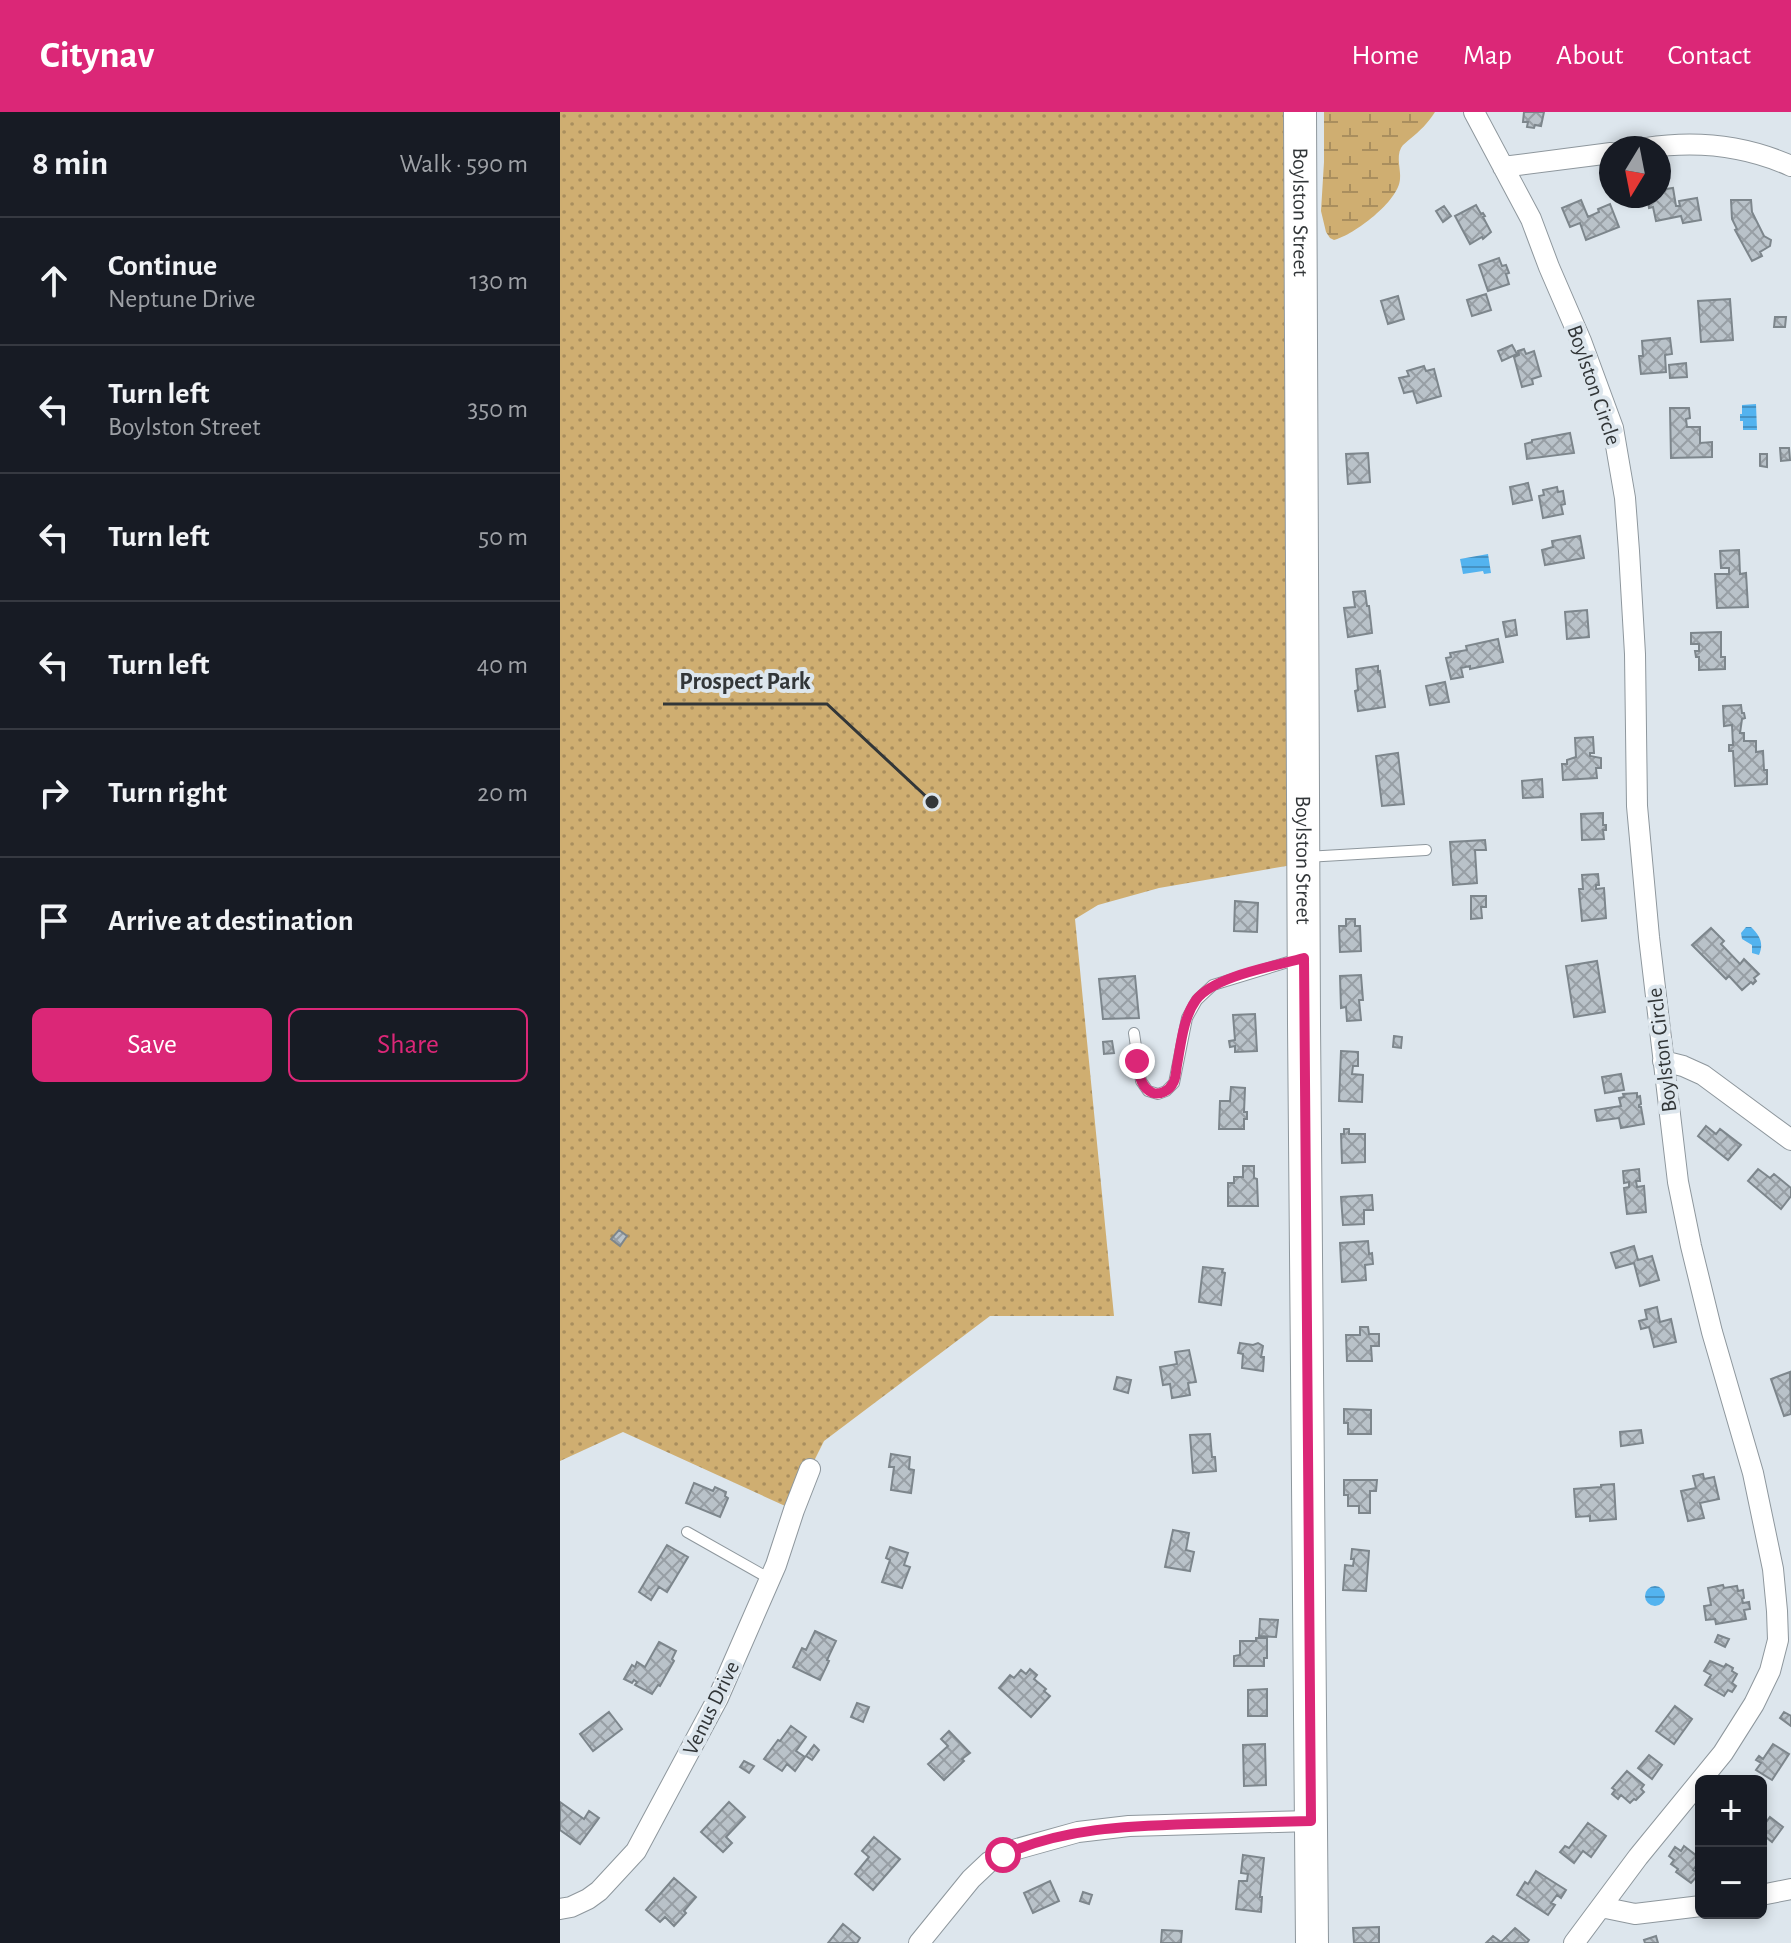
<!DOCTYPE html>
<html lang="en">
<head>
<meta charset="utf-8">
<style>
	body { margin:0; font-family:"Alegreya Sans",sans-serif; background:#20242c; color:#f1f3f6 }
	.controls { position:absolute; right:24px; bottom:24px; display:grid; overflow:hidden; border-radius:12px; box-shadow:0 4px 12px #0003 }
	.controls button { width:72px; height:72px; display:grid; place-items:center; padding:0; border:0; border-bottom:2px solid #363941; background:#171b24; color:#f1f3f6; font:40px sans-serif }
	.compass { position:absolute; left:1039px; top:24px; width:72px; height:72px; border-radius:50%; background:#171b24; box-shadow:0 4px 12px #0003; rotate:190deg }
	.stop { position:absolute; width:24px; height:24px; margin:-18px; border:6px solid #db2777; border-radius:50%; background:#fff }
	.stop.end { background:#db2777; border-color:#fff; box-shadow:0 2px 8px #0008 }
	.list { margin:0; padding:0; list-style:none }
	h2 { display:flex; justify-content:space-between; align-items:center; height:104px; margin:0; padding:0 32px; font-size:34px }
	h2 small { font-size:26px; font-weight:400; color:#9ea1a6 }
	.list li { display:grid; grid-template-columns:52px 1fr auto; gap:24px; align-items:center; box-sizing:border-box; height:128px; padding:0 32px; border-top:2px solid #363941 }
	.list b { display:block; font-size:30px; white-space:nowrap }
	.list p { margin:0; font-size:26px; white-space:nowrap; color:#9ea1a6 }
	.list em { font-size:26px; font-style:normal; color:#9ea1a6 }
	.actions { display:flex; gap:16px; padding:24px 32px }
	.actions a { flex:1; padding:18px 0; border:2px solid #db2777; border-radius:12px; text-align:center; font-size:28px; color:#db2777 }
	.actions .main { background:#db2777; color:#fff }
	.icon { flex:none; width:44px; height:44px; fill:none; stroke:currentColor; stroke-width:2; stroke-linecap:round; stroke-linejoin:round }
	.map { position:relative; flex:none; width:1231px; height:1831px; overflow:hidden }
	header { display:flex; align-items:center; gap:48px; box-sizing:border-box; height:112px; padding:0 40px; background:#db2777; color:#fff }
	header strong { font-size:38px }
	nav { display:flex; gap:44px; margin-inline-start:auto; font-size:28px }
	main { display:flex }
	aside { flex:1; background:#171b24 }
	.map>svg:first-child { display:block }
</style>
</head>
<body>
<header>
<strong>Citynav</strong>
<nav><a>Home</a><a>Map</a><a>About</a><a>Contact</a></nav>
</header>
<main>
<aside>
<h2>8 min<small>Walk · 590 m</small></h2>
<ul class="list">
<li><svg class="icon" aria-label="ahead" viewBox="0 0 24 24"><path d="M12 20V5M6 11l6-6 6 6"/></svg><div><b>Continue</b><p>Neptune Drive</p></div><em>130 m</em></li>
<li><svg class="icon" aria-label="left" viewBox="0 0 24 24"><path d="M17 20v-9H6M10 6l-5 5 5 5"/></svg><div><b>Turn left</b><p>Boylston Street</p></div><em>350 m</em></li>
<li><svg class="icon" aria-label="left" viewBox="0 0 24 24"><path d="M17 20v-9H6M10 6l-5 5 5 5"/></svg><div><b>Turn left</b></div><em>50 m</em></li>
<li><svg class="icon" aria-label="left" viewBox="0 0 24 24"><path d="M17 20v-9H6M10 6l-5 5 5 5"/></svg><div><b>Turn left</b></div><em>40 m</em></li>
<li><svg class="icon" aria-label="right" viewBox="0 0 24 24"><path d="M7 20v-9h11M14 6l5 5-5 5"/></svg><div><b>Turn right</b></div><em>20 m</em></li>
<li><svg class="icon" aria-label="arrive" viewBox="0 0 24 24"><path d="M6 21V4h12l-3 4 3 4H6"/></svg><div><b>Arrive at destination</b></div></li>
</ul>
<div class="actions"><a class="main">Save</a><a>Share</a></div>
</aside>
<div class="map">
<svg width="1231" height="1831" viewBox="0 0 1231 1831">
	<defs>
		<pattern id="wetland-marsh" width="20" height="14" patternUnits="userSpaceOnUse" patternTransform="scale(2)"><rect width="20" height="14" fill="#cfae71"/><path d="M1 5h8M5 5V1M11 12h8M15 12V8" fill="none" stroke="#a98e5e"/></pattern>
		<pattern id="park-dots" width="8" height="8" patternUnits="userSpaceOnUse" patternTransform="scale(2)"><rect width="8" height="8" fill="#cfae71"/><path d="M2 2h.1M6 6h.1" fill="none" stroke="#a98e5e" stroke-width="1.8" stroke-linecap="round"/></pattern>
		<pattern id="water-rules" width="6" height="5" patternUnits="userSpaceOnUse" patternTransform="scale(2)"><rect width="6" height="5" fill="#53b3ef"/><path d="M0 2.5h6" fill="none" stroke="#4592c3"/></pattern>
		<pattern id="building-cross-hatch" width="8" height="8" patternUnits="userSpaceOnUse" patternTransform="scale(2)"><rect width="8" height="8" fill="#b9c2c9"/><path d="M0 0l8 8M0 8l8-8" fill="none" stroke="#979ea4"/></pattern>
	</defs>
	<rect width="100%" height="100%" fill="#dde6ed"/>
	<path fill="url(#wetland-marsh)" d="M764,0H875C868,11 860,19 850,27C847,30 843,32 841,36C836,45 841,58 840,67C839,89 794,123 774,128L770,126L766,120L761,99L764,50Z"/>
	<path fill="url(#park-dots)" d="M0,0H740L744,751L599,776L538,793L515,807L554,1204H430L264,1329L250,1357L234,1398L63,1320L0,1349Z"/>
	<path fill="url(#water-rules)" d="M1196,292L1197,318H1183V309H1180V302H1182V293Z
		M928,442L931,461L924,462L923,459L903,462L900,447Z
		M1186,815H1191C1200,824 1204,831 1199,843L1192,841V833L1182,827L1181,821Z
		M1085 1484a10 10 0 1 1 20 0a10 10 0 1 1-20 0Z"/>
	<path fill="url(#building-cross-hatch)" stroke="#7d868c" stroke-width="2" d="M964,0H984L981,14L975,13L974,16L967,15L968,10H963Z
		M1113,76L1116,94H1120L1119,89L1137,86L1141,108L1123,111L1121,104L1096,109L1093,95L1089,96L1088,89H1092L1091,84H1099V78Z
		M1021,88L1028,105L1039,100L1038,97L1050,92L1059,115L1026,128L1020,111L1010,115L1002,96Z
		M1171,88H1191L1192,100L1204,124L1211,128L1210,134L1200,140L1202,144L1192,149L1175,118L1177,117L1172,107Z
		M916,93L921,102L923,101L925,104L923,105L931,120L923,127L922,125L910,132L895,104Z
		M884,94L891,104L883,110L876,99Z
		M939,146L942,154L946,153L949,161L946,162L949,172L928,179L919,153Z
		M926,182L931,198L912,204L907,188Z
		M838,184L844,207L828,212L821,189Z
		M1170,187L1173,228L1141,230L1138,189Z
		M1215,205H1226L1225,215H1214Z
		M1110,226L1112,242L1105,243L1106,260L1081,262L1079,244H1083L1082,229Z
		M952,233L957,242L942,249L938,239Z
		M964,237L966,242L974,239L981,264L972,267L973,272L962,275L954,245L959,243L958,239Z
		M1126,251L1127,265L1110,266L1109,253Z
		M864,254L866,259L874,257L881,284L857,291L853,279L844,281L839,266L849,264L847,259Z
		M1110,296H1129L1130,306L1126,307L1127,315H1140V331L1152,330V345L1111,346Z
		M1010,321L1014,341L967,347L965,332L972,330V328Z
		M1220,336H1229L1230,348L1221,349Z
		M808,341L810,370L788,372L786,342Z
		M1200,342H1207V355L1200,354Z
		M968,371L972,388L953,392L950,375Z
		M997,375L998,380L1003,379L1005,392L1001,393L1003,402L983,406L979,384L984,383L983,378Z
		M1020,424L1024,446L985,453L982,438L993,435L992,429Z
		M1179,438L1180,462L1186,461L1188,495L1157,496L1155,462H1169V456H1161L1160,439Z
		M805,479L807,494H809L812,521L788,525L784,496L795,495L793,480Z
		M1027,498L1029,525L1007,527L1005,500Z
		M955,508L957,523L946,525L943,510Z
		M1161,520V545H1165V557L1139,558V545H1136L1135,539H1139V532H1131V521Z
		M938,527L943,550L910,557V554L901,556L903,565L891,567L886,546L891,545L890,541L907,538L906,534Z
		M818,554V560L820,559L825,595L798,599L795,579L798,578L796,557Z
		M885,570L889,590L870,593L866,574Z
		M1181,593L1182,601H1184L1185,606L1182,607L1180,621H1184V629H1196V640L1203,639L1204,658H1207V672L1175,674L1173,639H1169V633H1173L1172,613L1164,614L1163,594Z
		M1033,625L1034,641H1030V644L1041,646V656H1036L1037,666L1003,668L1002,652H1007V648L1016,645L1015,626Z
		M838,641L844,692L822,694L816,644Z
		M982,667L983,685L963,686L962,669Z
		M1043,701V713H1046V718H1043L1044,727L1022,728L1021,702Z
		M925,728L926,738H915L917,771L893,773L890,730Z
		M1038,762L1039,773H1036V777L1044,776L1046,806L1022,809L1019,777H1023L1022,763Z
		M911,784H926V795H921L922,806L911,807Z
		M675,789L698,791L697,820L674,819Z
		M786,807H795V814H800L801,839L780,840L779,814H786Z
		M1151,816L1164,829L1161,832L1180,852L1184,847L1199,862L1194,866L1196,869L1193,872L1191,870L1182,878L1169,864L1166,867L1132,833Z
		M1037,849L1045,900L1014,905L1006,854Z
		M801,863L803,888H799L801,908L787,909L786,895L781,896L780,864Z
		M575,864L579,906L543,907L539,867Z
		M695,902L697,939L675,940V934L670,935L669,929L675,928L673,903Z
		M834,924L842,925L841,936L833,935Z
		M552,929L554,941L544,942L543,930Z
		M781,939L798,940V954H793L792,962L803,963L802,990L779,989Z
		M1061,962L1064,978L1045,981L1042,965Z
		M671,975L685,976L684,1000H687V1007H684V1017H659L660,989H670Z
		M1077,981V985L1080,984L1081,992L1079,993V995H1081L1084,1012L1061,1016L1059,1006L1037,1009L1035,998L1061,994L1059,986L1064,985L1063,982Z
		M1146,1014L1156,1022L1160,1017L1181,1033L1168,1048L1138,1024Z
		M784,1017H789V1022H805V1050L782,1051L781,1022H784Z
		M683,1054H694V1066L697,1067L698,1094H668V1071H674V1065H683Z
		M1079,1057L1080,1069H1076L1077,1075L1084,1074L1086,1100L1067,1102L1064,1076L1069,1075V1070L1064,1071L1063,1059Z
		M1198,1057L1210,1066L1214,1062L1231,1076V1084L1221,1097L1188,1069Z
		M812,1083L813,1098H804V1112L783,1113L781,1085Z
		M59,1118L67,1124L60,1134L51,1127Z
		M808,1129L809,1142L812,1141L813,1152L805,1153L806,1168L782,1170L780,1131Z
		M1074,1134L1078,1148L1092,1144L1099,1168L1080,1174L1074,1151L1056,1156L1051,1141Z
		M643,1155L663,1157L662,1160L665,1161L661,1193L639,1190Z
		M1097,1195L1100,1210L1111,1207L1116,1230L1094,1235L1089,1215L1081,1217L1079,1209L1087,1207L1085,1198Z
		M800,1215H808L809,1222H819V1234H811L812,1249H787L786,1223H800Z
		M680,1231L693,1233L698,1231L703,1234L701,1245H704L703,1259L682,1256L683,1242L678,1241Z
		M629,1238L636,1270L628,1271L630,1283L612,1286L610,1272L603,1273L600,1255L617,1252L615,1240Z
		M1230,1260L1231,1302L1224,1304L1211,1267Z
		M557,1265L571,1268L568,1281L554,1277Z
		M784,1297L811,1298V1322H788V1311H784Z
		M1081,1318L1083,1331L1061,1334L1060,1320Z
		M650,1322L652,1345H655L656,1359L633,1361L630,1323Z
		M331,1342L350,1345L349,1357L354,1358L351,1381L331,1378L334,1355H329Z
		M1143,1362L1144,1367L1154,1365L1159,1387L1140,1391L1144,1406L1128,1409L1121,1379L1136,1376L1133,1364Z
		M784,1368H817L816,1379H810V1401H799V1394H788V1383H784Z
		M134,1371L153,1379L155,1375L166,1380L165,1384L168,1386L160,1405L126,1391Z
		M1054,1372L1056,1407L1030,1409V1404L1016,1405L1014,1377L1041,1375V1373Z
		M613,1418L629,1421L626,1438L634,1440L630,1459L605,1455Z
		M107,1433L128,1445L107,1480L99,1475L91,1488L79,1480Z
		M330,1435L348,1441L344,1453L350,1455L342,1476L322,1470L330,1448L326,1446Z
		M792,1437L809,1439L806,1479L783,1478L785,1453L793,1454L794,1447H791Z
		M1163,1473L1164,1476L1177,1474L1178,1479L1183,1478L1184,1486L1182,1487L1183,1491L1189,1490L1190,1497L1184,1498L1186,1507L1156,1512L1155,1507L1146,1508L1144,1494L1151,1493L1148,1476Z
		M700,1507L718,1508L716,1525L699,1524Z
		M255,1519L276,1529L267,1548L269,1549L260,1568L233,1555L242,1536L246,1538Z
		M1158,1523L1169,1527L1165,1535L1155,1530Z
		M696,1526H707V1546H704V1554H674V1544L680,1543V1529H696Z
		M99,1530L116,1539L112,1547L114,1549L100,1574L98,1573L92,1582L75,1573L77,1570L74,1568L72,1571L64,1567L72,1553L75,1555L77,1550L85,1555Z
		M1150,1549L1164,1555L1166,1552L1173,1556L1172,1559L1177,1562L1172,1571L1176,1574L1172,1580L1168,1578L1164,1584L1145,1573L1151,1563L1144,1559Z
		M470,1557L477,1563L474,1567L486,1577L484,1579L490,1584L471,1605L439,1576L450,1563L454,1566L461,1558L466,1562Z
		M707,1577V1604H688V1578Z
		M297,1591L309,1595L303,1610L291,1605Z
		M1115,1594L1132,1607L1114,1632L1096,1619Z
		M49,1600L62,1617L33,1639L20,1622Z
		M1224,1600L1231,1604V1614L1220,1606Z
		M231,1614L246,1625L236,1639L245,1645L235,1659L227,1652L222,1659L204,1647L218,1628L220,1629Z
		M389,1619L410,1641L402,1647L404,1649L384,1668L368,1652L388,1634L381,1627Z
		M705,1632L706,1673L684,1674L683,1633Z
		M1213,1632L1229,1642L1212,1668L1196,1658L1201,1651L1196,1648L1199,1644L1203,1647Z
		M254,1633L259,1638L252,1648L246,1644Z
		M1089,1643L1102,1653L1092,1667L1078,1656Z
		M184,1649L194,1654L189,1661L180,1655Z
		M1067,1659L1084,1673L1081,1677L1084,1680L1076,1688L1074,1687L1070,1691L1061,1683L1058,1687L1052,1682L1055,1678L1052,1676Z
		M0,1690L24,1707L29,1699L39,1706L20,1732L0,1718Z
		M169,1690L185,1705L166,1725L172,1731L163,1740L141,1720Z
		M1210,1705L1223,1715L1212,1730L1201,1721V1717Z
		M1028,1711L1046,1724L1031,1745L1023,1739L1014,1751L1000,1740L1005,1734L1009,1736Z
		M314,1725L340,1747L313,1778L295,1762L309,1745L302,1739Z
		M1124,1734L1141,1747L1133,1758L1139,1762L1131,1771L1116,1760L1118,1757L1111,1752L1114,1748L1109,1744L1115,1735L1121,1739Z
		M683,1743L704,1746L700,1785H702L701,1800L676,1797L679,1769H687L688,1762L681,1761Z
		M976,1759L1006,1778L1001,1786L997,1783L991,1791L995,1793L988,1803L957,1783L965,1770L968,1772Z
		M114,1766L136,1785L124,1799L126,1801L114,1814L105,1805L100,1810L86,1798Z
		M490,1769L499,1789L473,1801L464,1781Z
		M523,1780L532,1783L529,1792L520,1789Z
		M283,1812L300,1826L297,1831H268Z
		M819,1815V1831H794L793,1816Z
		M955,1816L969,1828L967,1831H926L933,1824L941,1830Z
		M602,1818L622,1819L621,1831H601Z
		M1096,1824L1098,1831H1085L1084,1828Z"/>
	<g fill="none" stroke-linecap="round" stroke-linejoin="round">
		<defs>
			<path id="lane" d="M746,745L866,738
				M574,921L581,969L588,979L598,982L606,979L614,971L627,906L637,888L653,873L738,847
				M127,1420L210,1467"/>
			<path id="street" d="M914,0L971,107L989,155L1021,229L1053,316L1065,386L1069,439L1075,542L1077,694L1089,825L1118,1070L1131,1134L1152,1220L1193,1361L1213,1457L1217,1499L1218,1528L1210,1559L1194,1592L1163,1641L1078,1745L1014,1831
				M1086,36C1137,28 1184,33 1231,54
				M943,55L1051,41
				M1103,949L1123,954L1143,963L1231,1028
				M1201,1783L1231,1777
				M1041,1795L1075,1802L1141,1794
				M0,1797L11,1795L28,1787L39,1779L76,1739L158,1586L216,1453L234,1398L250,1357
				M359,1831L411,1767L429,1750L457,1737L518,1720L569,1714L751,1709"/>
			<g id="primary">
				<path id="s1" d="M740,0L744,912L752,1831"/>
			</g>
		</defs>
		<use href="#lane" stroke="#8e979d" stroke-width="12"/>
		<use href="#street" stroke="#8e979d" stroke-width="22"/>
		<use href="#primary" stroke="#8e979d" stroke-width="34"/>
		<use href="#lane" stroke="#fff" stroke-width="10"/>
		<use href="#street" stroke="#fff" stroke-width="20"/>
		<use href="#primary" stroke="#fff" stroke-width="32"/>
	</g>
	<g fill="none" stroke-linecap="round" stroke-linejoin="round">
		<path stroke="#db2777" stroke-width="10" d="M443,1743C503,1716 568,1714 632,1712C672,1711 711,1710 751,1709L744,846C715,854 654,864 636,888C623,906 621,932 617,953C616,958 616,967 613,971C609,979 600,983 593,981C580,976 579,961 577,949"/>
	</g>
	<g text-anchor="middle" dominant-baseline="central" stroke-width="8" stroke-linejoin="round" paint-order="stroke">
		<g font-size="22" fill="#323638" stroke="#dde6ed">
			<text stroke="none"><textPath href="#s1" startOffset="100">Boylston Street</textPath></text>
			<text transform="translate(1034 273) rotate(71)">Boylston Circle</text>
			<text stroke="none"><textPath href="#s1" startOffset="748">Boylston Street</textPath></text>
			<text transform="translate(1102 938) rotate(-97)">Boylston Circle</text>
			<text transform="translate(151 1596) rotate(-64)">Venus Drive</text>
		</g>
	</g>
	<path fill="none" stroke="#323638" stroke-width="3" d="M372 690L267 592H103"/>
	<circle fill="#323638" stroke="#dde6ed" stroke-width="3" cx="372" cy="690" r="8"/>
	<g font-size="24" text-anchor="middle" font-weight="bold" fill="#323638" stroke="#dde6ed" stroke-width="8" stroke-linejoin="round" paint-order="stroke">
		<text x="185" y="577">Prospect Park</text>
	</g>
</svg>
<div class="controls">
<button>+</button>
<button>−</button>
</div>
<svg class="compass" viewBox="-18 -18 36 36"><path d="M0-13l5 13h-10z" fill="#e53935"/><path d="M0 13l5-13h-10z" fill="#9ea1a6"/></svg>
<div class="stop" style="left:443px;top:1743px"></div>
<div class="stop end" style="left:577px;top:949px"></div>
</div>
</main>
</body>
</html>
